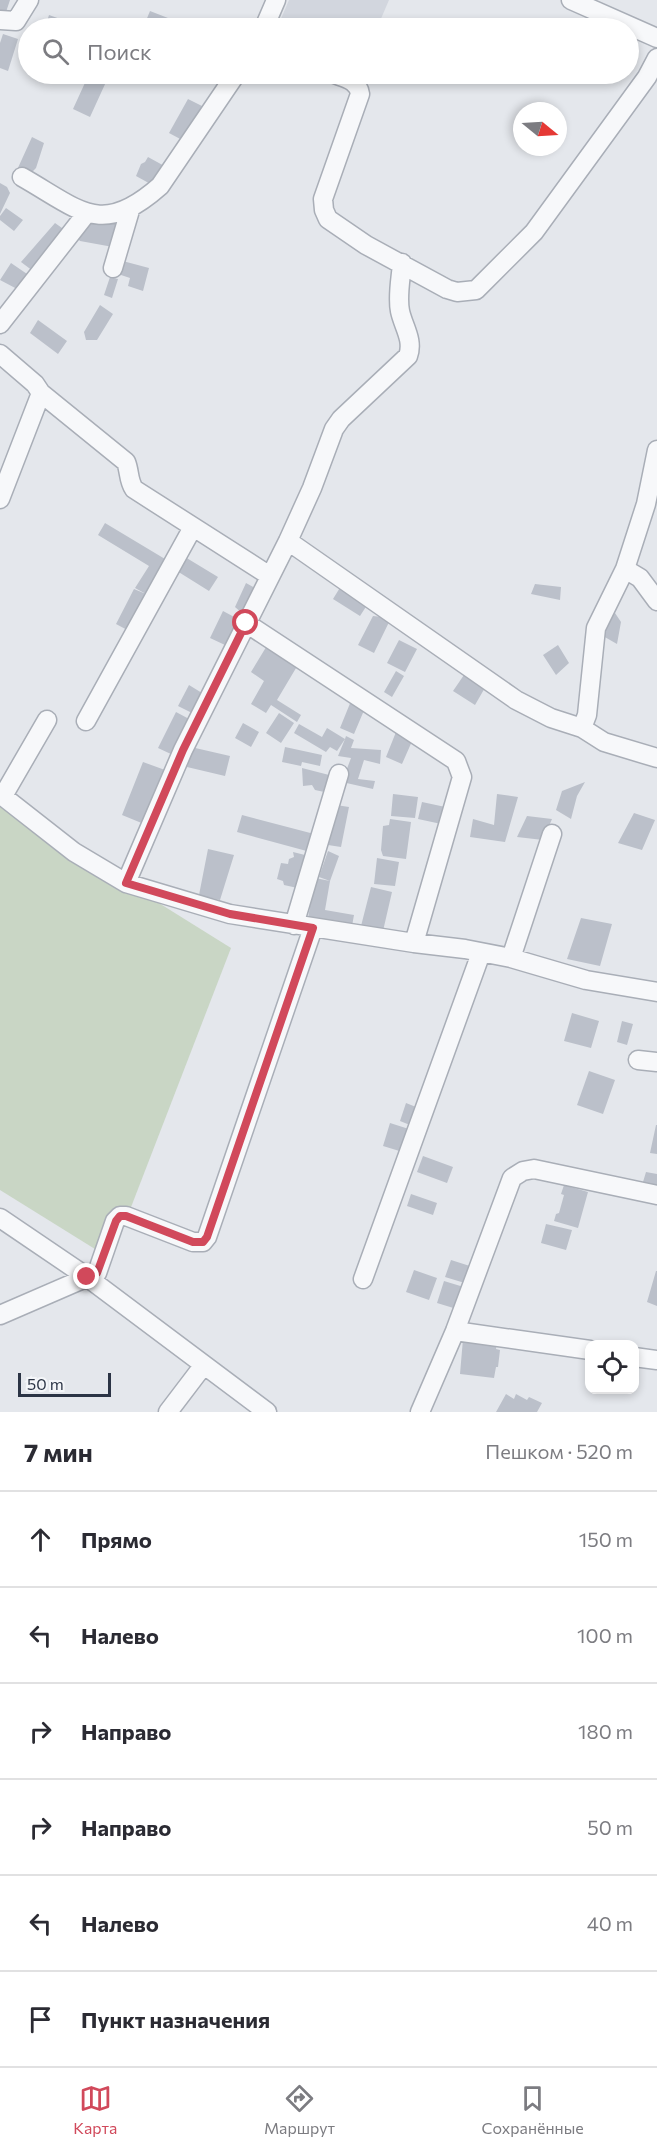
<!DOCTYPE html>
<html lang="ru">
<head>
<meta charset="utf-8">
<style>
	body { margin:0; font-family:Commissioner,sans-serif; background:#f2f2f3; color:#2b2b33 }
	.controls { position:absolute; right:18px; bottom:18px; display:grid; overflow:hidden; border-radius:12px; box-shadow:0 3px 9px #0003 }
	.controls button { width:54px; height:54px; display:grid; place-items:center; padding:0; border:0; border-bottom:2px solid #e1e1e2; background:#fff; color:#2b2b33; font:30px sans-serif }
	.compass { position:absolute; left:513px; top:102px; width:54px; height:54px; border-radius:50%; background:#fff; box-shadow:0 3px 9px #0003; rotate:108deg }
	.scale { position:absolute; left:18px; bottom:15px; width:93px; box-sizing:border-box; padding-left:6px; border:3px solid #2b3445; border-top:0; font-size:16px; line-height:21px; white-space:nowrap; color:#2b3445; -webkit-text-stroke:4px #f4f6f9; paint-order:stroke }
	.stop { position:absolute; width:18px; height:18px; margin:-14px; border:4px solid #d1495b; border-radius:50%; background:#fff }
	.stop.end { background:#d1495b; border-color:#fff; box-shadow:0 2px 6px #0008 }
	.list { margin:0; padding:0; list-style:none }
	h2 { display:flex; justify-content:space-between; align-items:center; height:78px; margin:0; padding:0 24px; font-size:26px }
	h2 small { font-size:20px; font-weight:400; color:#7c7c81 }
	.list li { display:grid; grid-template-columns:39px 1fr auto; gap:18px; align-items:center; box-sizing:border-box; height:96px; padding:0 24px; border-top:2px solid #e1e1e2 }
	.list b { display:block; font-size:22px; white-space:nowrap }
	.list em { font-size:20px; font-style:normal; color:#7c7c81 }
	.icon { flex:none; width:33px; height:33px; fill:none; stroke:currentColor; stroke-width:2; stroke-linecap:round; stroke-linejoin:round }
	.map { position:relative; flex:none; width:657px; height:1412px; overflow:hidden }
	.search { position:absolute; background:#fff; box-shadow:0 3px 9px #0003; left:18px; right:18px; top:18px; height:66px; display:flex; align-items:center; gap:15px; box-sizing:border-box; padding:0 21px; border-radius:33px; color:#7c7c81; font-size:22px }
	.sheet { height:654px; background:#fff }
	nav { display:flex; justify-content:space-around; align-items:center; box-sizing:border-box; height:84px; border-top:2px solid #e1e1e2; background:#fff; font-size:16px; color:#7c7c81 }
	nav a { display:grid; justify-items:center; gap:3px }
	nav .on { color:#d1495b }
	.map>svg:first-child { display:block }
</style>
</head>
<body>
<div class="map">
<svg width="657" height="1412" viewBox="0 0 657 1412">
	<rect width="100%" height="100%" fill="#e4e7ec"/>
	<path fill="#d2d6de" d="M289,0H389L377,28H277Z"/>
	<path fill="#c9d6c5" d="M0,804L231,948L111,1259L0,1190Z"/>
	<path fill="#bbc0ca" d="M0,0H10L4,18L0,16Z
		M150,11L168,18L164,28H143Z
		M49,15L63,20L60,28H45Z
		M3,34L18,39L8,71L0,68V43Z
		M89,74L106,82L90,117L73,109Z
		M188,99L202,106L184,141L169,133Z
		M32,137L44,143L36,168L29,175L17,170Z
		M148,157L168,168L156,187L136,176L141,164L145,162Z
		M0,183L7,187L10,193L0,214Z
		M6,208L23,220L14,231L0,220V216Z
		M86,218L118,222L113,247L80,241L72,233Z
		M55,223L62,228L65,234L33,271L21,262Z
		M119,260L149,268L143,291L128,286L130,278L115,273Z
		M11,263L30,276L19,290L0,280Z
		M110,277L118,279L112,298L104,295Z
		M100,305L113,314L97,340H86L84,332Z
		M38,320L67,341L58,354L30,333Z
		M105,523L170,562L131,632L116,624L134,589L146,594L135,588L149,566L98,535Z
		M185,557L218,577L209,591L177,571Z
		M246,583L255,588L243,614L235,607Z
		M535,584L561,587L560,600L531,594Z
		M341,586L369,602L360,616L333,599Z
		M223,611L238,619L225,645L210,638Z
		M615,613L621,622L617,644L603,636L605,622Z
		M373,616L391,618L374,653L358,645Z
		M271,639L302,658L277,700L301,715L297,722L271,705L266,713L251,704L264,681L251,672Z
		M399,640L417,649L405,672L387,663Z
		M558,645L569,663L556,675L543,655Z
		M396,671L404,676L392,697L384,692Z
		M466,672L486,686L475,705L453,691Z
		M189,685L202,693L192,713L178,706Z
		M351,701L365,708L354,734L340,728Z
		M176,712L191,720L173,755L158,748Z
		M279,713L294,723L281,743L266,733Z
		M243,723L259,732L251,747L235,738Z
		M299,724L322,737L327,728L345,739L346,736L354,740L351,748L381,750L380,764L364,760L358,779L375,781L373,789L342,782L351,758L338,756L345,739L337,751L330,747L326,752L294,733Z
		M396,732L413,739L402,764L386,757Z
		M191,747L230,756L225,776L187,767Z
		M285,747L322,755L320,766L302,762L301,766L282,762Z
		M143,762L165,770L144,824L122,815Z
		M302,768L333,776L329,793L315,790L312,785L303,786Z
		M585,782L577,796L571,819L556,810L562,791Z
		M393,794L418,797L415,818L391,816Z
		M497,794L518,797L505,842L470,837L473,819L494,825Z
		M422,802L450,808L446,825L418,819Z
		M336,805L349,807L341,847L328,845Z
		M634,813L655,820L642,850L618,843Z
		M242,815L318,835L314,853L237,832Z
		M527,816L552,819L543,840L517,837Z
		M390,819L411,822L406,859L383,856L381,850L383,826L389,825Z
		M208,849L234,855L220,900L199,895Z
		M328,851L339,856L330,881L325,910L354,915L352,926L308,918L315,878L330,881L319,877Z
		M293,852L309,856L302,889L284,885L283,881L277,879L281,863L288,864L289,859L294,857Z
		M377,858L399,862L395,886L374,884Z
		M371,887L392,892L383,931L361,926Z
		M581,918L612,924L600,966L567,959Z
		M572,1013L599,1021L591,1048L564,1041Z
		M622,1021L633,1024L627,1045L617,1042Z
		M589,1071L615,1080L603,1114L577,1105Z
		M406,1103L421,1109L415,1127L400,1121Z
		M390,1123L412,1130L406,1153L383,1146Z
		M656,1125H657V1154L650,1153Z
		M423,1156L453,1167L447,1183L417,1172Z
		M646,1172L657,1174V1185L643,1182Z
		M564,1185L588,1192L578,1228L554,1221L556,1214L559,1213L564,1195L561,1194Z
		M411,1194L437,1203L433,1215L407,1206Z
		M546,1224L572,1230L566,1250L541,1243Z
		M451,1260L473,1267L468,1284L445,1277Z
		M414,1270L437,1278L429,1300L406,1292Z
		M656,1271H657V1306L647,1302Z
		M444,1281L467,1288L460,1310L437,1303Z
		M463,1339L497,1342L496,1349L500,1350L498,1367H496L494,1378L460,1374Z
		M506,1394L514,1399L516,1394L527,1400L529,1397L542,1403L537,1412H496Z"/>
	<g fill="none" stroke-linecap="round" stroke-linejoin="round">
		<defs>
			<path id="minor" d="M571,0L657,38
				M0,20L16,21L29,0
				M264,28L276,0
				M334,74C345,78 358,80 360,94L323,199L324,210L328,219L366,245L447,289L457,292L476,290L534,232L647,77L657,58
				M22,177C80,210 101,238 160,186L236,74
				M113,268L131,207
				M0,324L86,214
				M0,354L35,384L41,393L0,499
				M41,393L126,462C130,472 128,480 134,489L270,576
				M288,541L516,700L551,718L582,728L604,742L657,758
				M625,569L640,578L657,601
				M246,623L456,761L462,777L414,943
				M86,721L193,527
				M582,728L587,715L596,628L625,569L646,504L657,450
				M0,794L74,852L126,883L230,914L414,943L465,949L511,958L586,980L657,992
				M3,796L47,720
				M126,883L183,750L288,541L312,488L334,429L341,419L408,356C414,340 403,326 400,311C397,296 401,278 402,263
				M294,925L339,774
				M511,958L552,834
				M638,1060L657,1062
				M0,1218L87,1277L267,1412
				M363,1279L481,953
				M0,1315L97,1273L115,1221L120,1216H126L193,1242H203L207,1237L313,928
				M455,1331L590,1350
				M634,1357L657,1360
				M168,1412L203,1366
				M420,1412L455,1331L512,1178L523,1171L534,1169L657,1195"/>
		</defs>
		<use href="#minor" stroke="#a9aeb7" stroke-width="21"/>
		<use href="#minor" stroke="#f7f8fa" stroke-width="18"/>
	</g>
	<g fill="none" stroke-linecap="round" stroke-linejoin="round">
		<path stroke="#d1495b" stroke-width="8" d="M87,1277L97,1273L116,1221L120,1216H126L193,1242H203L207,1237L313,928L230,914L126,883L183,750L246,623"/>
	</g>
</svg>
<div class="controls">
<button><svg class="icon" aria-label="locate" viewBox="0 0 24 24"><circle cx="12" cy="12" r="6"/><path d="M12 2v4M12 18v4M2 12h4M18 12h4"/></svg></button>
</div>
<svg class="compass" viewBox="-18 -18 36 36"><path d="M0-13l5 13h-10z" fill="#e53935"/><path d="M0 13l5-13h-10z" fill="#7c7c81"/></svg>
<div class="scale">50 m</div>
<div class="stop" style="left:246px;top:623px"></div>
<div class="stop end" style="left:87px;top:1277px"></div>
<div class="search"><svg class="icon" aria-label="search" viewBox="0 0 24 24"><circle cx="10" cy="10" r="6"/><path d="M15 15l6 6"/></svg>Поиск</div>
</div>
<section class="sheet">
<h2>7 мин<small>Пешком · 520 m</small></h2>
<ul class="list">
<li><svg class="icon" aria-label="ahead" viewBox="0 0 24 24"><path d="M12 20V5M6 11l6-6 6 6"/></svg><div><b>Прямо</b></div><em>150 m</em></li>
<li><svg class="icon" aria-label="left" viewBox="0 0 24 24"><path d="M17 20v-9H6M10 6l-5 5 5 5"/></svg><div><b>Налево</b></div><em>100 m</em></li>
<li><svg class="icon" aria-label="right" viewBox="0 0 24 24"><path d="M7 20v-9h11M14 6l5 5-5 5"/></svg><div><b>Направо</b></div><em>180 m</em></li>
<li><svg class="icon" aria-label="right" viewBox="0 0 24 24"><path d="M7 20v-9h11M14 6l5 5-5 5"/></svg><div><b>Направо</b></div><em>50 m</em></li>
<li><svg class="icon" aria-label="left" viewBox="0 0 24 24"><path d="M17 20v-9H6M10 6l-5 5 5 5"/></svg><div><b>Налево</b></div><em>40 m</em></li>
<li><svg class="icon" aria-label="arrive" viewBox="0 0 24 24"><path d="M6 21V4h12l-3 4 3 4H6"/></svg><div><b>Пункт назначения</b></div></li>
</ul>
</section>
<nav>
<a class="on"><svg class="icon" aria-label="map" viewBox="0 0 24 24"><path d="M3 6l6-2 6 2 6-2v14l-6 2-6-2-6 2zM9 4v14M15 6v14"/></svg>Карта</a>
<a><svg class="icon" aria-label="directions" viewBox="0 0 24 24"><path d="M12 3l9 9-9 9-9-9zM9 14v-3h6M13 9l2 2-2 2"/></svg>Маршрут</a>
<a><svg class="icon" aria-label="saved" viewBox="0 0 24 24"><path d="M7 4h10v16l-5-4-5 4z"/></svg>Сохранённые</a>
</nav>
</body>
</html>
